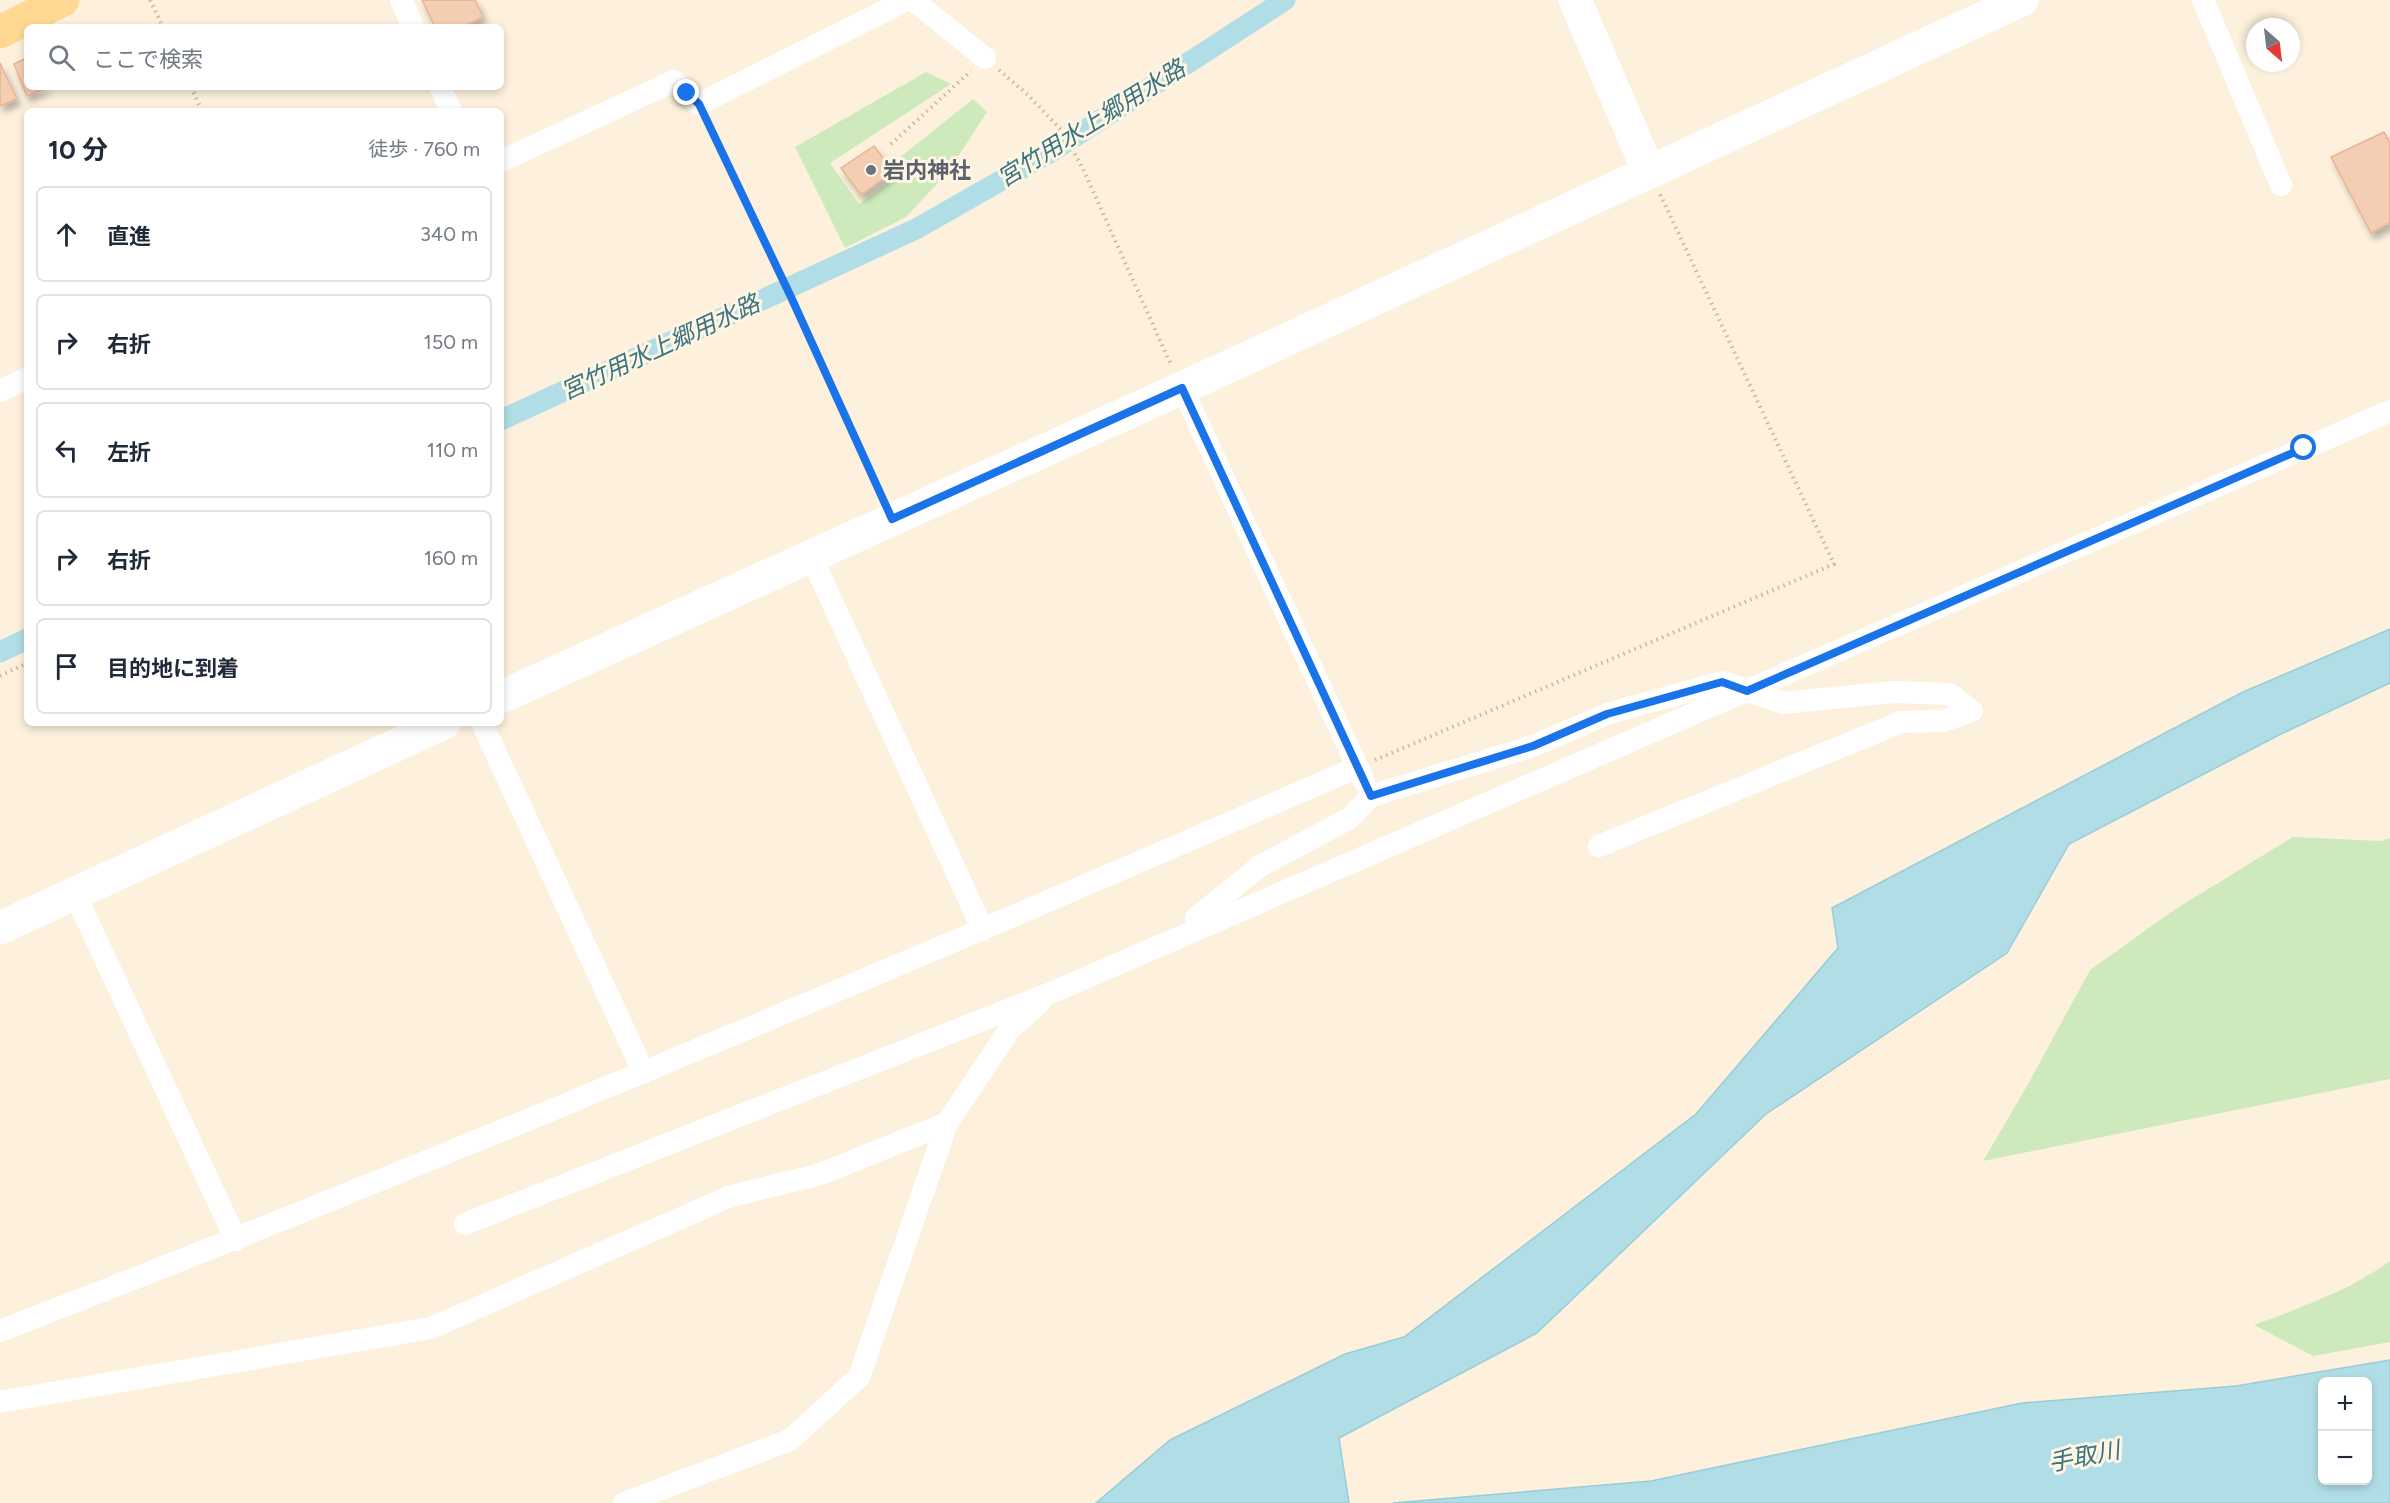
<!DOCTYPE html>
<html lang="ja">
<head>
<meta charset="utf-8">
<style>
	body { margin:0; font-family:Figtree,"Noto Sans JP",sans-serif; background:#f2f2f3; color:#1f2937 }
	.controls { position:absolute; right:18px; bottom:18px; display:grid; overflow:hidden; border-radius:9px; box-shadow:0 3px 9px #0003 }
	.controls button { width:54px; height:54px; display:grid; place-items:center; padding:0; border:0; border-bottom:2px solid #e0e1e3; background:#fff; color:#1f2937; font:30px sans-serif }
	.compass { position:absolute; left:2246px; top:18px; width:54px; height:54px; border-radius:50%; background:#fff; box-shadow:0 3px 9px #0003; rotate:152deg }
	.stop { position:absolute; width:18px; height:18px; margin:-14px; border:4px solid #1a73e8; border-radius:50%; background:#fff }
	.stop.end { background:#1a73e8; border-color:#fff; box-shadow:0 2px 6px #0008 }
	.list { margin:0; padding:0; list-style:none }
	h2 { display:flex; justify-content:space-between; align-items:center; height:78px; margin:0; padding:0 24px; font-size:26px }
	h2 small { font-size:20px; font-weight:400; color:#747a83 }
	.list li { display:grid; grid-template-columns:39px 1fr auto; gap:18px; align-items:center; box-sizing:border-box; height:96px; margin:0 12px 12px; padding:0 12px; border:2px solid #e0e1e3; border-radius:9px }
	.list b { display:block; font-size:22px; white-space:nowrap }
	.list em { font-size:20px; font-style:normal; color:#747a83 }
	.icon { flex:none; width:33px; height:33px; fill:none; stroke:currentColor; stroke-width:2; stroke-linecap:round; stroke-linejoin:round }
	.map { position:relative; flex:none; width:2390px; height:1503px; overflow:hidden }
	.search { position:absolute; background:#fff; box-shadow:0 3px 9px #0003; left:24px; top:24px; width:480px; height:66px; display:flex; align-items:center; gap:15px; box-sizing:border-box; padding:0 21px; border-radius:9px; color:#747a83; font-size:22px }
	.panel { position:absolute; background:#fff; box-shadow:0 3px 9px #0003; left:24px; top:108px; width:480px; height:618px; border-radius:9px }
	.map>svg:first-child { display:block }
</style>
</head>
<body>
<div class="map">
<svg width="2390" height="1503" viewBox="0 0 2390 1503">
	<defs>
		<filter id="shadow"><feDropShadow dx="3.5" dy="6" stdDeviation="3" flood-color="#0004"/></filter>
	</defs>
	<rect width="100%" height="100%" fill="#fdf1dd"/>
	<path fill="#ceeabc" d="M926,72L951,84L830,163L859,204L899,174L898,159L973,99L987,112L948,172L906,217L845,248L795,147Z
		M2293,837L2381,841L2390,838V1079L1983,1161L2027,1086L2090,970L2174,910Z
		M2390,1261V1342L2313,1356L2254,1325C2301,1307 2349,1291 2390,1261Z"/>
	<path fill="#b1dee6" stroke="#97cdd8" stroke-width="1.5" fill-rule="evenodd" d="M2390,629V683L2281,734L2069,844L2007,953L1766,1114L1537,1333L1339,1438L1349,1503H1096L1170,1440L1345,1354L1404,1337L1696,1114L1838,948L1832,908L2243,692Z
		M2390,1360V1503H1393L1651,1481L2022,1403L2236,1386ZM2322,1382H2368V1480H2322Z"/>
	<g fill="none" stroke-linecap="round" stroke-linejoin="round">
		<path stroke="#b1dee6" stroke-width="21" d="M501,420L916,229L1051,152L1285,0
			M0,652L27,639"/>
	</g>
	<path fill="#f3ceb3" stroke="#e6b493" stroke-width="1.5" filter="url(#shadow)" d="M422,0H475L483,17L463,27H435Z
		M27,58V87H48L27,96L14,64Z
		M0,63L17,99L0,106Z
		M2384,132L2390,143V223L2371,233L2331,157Z
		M874,146L893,172L861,195L841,168Z"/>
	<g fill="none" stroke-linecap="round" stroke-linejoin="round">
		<path stroke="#d7b197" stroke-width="4" stroke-dasharray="1.5 4.5" stroke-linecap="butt" d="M150,0L163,27
			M999,70L1028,95L1064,133L1084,171L1171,365
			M191,87L202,111
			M707,120L882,497
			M891,144L971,71
			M0,676L27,663
			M1375,760L1834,564L1660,194"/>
		<path stroke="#fff" stroke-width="22" d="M401,0L413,27
			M913,0L985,58
			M2203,0L2281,185
			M440,87L451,111
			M501,161L674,81L699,104L907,0
			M1182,388L1364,781
			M0,391L27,378
			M811,556L983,930
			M482,723L644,1073
			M75,894L236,1240
			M1198,929L1196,918L1260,866L1350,818L1371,796L1533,746L1607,714L1722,682L1783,703L1893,692L1950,694L1972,711L1944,721L1901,722L1599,846
			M465,1224L1051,993L2390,411
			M0,1331C457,1154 908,963 1358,767
			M0,1402L431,1328L731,1196L818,1175L947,1123
			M624,1503L790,1440L859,1377L947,1123L1009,1030L1039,1003"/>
		<path stroke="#fff" stroke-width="33" d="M1575,0L1649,172
			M501,697L1182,388L2022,0
			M0,928L444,723"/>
		<path stroke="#ffd892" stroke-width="33" d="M0,32L63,0"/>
	</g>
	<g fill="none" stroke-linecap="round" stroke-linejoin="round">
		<path stroke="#1a73e8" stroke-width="8" d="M687,93L699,104L791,297L892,519L1182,388L1371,796L1533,746L1607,714L1722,682L1747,691L2304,448"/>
	</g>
	<circle fill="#6b7280" stroke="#fff5e4" stroke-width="2" cx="871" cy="170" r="6"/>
	<g text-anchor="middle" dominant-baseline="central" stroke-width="6" stroke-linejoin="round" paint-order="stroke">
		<g font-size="22" font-weight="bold" fill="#5b616d" stroke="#fff5e4" text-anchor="start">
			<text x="883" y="170">岩内神社</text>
		</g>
		<g font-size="24" font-style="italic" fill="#3b7481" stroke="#fff5e4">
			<text transform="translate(1091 123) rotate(-32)">宮竹用水上郷用水路</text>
			<text transform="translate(660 347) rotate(-25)">宮竹用水上郷用水路</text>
			<text transform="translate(2084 1456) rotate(-11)">手取川</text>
		</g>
	</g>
</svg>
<div class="controls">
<button>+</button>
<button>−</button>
</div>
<svg class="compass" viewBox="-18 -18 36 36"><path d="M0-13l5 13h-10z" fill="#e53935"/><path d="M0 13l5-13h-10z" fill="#747a83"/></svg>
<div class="stop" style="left:2304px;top:448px"></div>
<div class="stop end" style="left:687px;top:93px"></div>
<div class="search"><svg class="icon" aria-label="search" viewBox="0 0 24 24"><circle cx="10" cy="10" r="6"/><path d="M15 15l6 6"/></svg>ここで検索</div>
<section class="panel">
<h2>10 分<small>徒歩 · 760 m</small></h2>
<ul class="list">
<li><svg class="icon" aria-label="ahead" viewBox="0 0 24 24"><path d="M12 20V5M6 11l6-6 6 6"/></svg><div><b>直進</b></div><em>340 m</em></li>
<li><svg class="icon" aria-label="right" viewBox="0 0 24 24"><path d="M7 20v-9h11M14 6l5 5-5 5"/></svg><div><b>右折</b></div><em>150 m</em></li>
<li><svg class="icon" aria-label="left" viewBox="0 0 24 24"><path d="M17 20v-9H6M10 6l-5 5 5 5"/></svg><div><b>左折</b></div><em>110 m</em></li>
<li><svg class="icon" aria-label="right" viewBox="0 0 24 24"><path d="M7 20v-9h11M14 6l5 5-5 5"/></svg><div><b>右折</b></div><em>160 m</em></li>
<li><svg class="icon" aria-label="arrive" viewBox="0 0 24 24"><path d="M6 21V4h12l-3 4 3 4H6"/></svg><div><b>目的地に到着</b></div></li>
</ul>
</section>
</div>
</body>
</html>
